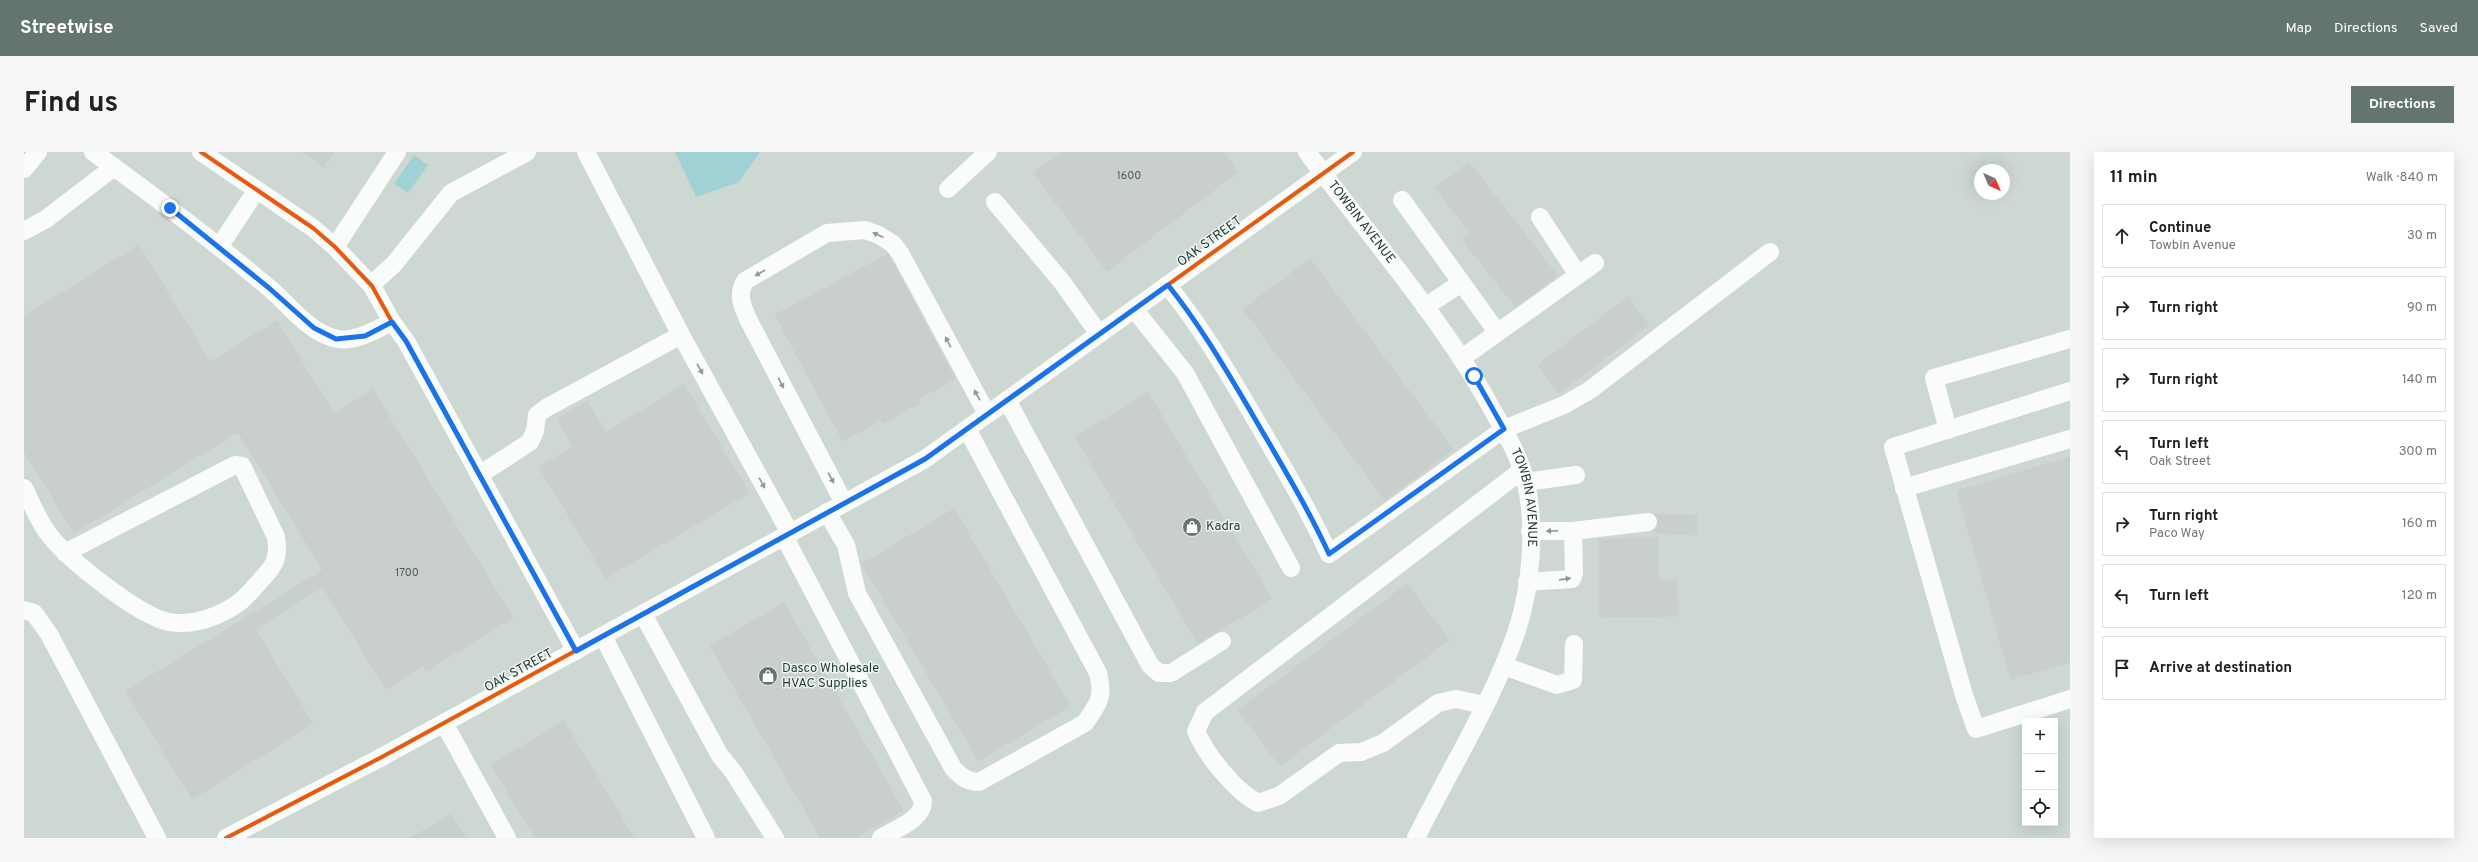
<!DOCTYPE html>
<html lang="en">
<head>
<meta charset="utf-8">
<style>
	body { margin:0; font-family:Overpass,sans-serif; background:#f6f6f6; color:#202124 }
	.controls { position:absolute; right:12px; bottom:12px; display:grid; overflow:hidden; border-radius:0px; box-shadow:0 4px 16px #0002 }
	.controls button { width:36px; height:36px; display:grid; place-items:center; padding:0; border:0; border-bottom:1px solid #e0e0e0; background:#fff; color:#202124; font:20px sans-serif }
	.compass { position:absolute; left:1950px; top:12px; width:36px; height:36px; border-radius:50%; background:#fff; box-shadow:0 4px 16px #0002; rotate:136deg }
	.stop { position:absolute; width:12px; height:12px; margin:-9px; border:3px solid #1a73e8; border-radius:50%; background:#fff }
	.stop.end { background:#1a73e8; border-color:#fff; box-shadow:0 1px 4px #0008 }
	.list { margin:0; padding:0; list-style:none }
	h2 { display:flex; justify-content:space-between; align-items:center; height:52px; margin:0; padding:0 16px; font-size:17px }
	h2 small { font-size:13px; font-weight:400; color:#757577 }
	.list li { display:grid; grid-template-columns:26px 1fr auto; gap:12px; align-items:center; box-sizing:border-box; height:64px; margin:0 8px 8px; padding:0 8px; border:1px solid #e0e0e0; border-radius:0px }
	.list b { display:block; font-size:15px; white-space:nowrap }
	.list p { margin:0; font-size:13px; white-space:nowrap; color:#757577 }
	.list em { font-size:13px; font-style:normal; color:#757577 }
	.icon { flex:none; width:22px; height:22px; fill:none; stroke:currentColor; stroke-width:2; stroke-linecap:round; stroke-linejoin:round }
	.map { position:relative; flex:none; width:2046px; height:686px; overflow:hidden; border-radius:0px }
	header { display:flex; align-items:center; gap:24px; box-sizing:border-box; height:56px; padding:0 20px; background:#63756e; color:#fff }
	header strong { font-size:19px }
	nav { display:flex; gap:22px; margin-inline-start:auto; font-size:14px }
	.intro { display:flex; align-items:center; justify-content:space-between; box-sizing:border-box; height:96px; padding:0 24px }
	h1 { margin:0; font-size:28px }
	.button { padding:10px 18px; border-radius:0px; background:#63756e; color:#fff; font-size:14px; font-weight:700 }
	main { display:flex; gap:24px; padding:0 24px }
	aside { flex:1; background:#fff; border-radius:0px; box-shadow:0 4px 16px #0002 }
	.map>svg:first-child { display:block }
</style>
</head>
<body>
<header>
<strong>Streetwise</strong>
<nav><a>Map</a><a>Directions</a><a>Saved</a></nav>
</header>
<div class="intro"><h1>Find us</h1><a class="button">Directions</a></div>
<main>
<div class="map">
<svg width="2046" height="686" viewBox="0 0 2046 686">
	<rect width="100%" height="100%" fill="#e0e6e3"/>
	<path fill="#ced8d3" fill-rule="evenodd" d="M0,0H2046V686H0ZM1956,18H1980V42H1956ZM2001,569H2031V671H2001Z"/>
	<path fill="#a0d2d5" d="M651,0H736L715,30L672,45Z
		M390,3L404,13L384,41L370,32Z"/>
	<path fill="#c9cfcc" stroke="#c9cfcc" d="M279,0H311L299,15Z
		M1037,0H1199L1214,20L1083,119L1009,21Z
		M1445,10L1533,123L1492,155L1438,88L1447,82L1411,36Z
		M115,93L186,210L253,169L310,262L349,238L489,466L402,519L399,514L362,537L299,435L231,477L289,572L168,647L102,539L299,418L214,280L50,381L0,299V164Z
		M864,102L931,227L894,247L896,251L859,271L857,268L819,289L751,163Z
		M1286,107L1429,297L1361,348L1219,157Z
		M1604,145L1625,173L1535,241L1514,213Z
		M660,233L725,341L582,426L515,315L549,295L533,267L563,249L582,280Z
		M1124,241L1248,447L1174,491L1051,285Z
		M2046,305V510L1987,527L1933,339Z
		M930,357L1046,554L955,609L838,412Z
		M1631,362L1673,364L1672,383L1630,381L1634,369Z
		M1634,386V428H1653L1654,464L1576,465L1575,387Z
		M1383,432L1425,488L1256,614L1214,558Z
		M760,451L879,658L831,686H797L686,494Z
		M540,569L610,686H511L467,613Z
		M427,662L442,686H387Z"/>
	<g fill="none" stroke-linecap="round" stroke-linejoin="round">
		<g stroke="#fafbfb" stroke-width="18">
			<path d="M69,0C129,43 187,87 244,135C265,152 283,179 310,186C328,192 352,178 368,170"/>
			<path d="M177,0L289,76L311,95L348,134L368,170L382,189L552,499"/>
			<path d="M562,0L657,183L766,381"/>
			<path id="s1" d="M1283,0C1345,84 1417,165 1468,257C1481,280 1496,305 1502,331C1512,375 1507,436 1493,478C1469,550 1425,618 1392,686"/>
			<path d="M0,17L14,0"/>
			<path d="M924,37L964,0"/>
			<path d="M1378,48L1473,180"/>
			<path d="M971,50L1038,130L1075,182"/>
			<path d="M1516,65L1554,123"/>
			<path d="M0,79L22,67L90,15"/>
			<path d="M195,95L232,39"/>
			<path d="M311,95L373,0"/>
			<path d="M347,133L370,112L427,41L503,0"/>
			<path d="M1143,133C1176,173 1201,216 1227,260C1254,307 1282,352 1305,402L1480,277L1540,253L1566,238L1746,100"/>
			<path d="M1401,155L1437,131"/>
			<path d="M1110,157L1161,221L1267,416"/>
			<path d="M1438,206L1571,111"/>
			<path d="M2046,239L1869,295L1940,543L1952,577L2046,547"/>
			<path d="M983,248L1126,513L1135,521H1147L1198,489"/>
			<path d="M1924,278L1910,226L2046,187"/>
			<path d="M455,323L506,290L511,279L513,263L522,256L657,183"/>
			<path d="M1502,330L1552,323"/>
			<path d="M0,336C8,352 15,371 26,384C46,409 115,464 145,470C173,475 210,460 227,439C244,419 257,413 252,385L218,314L211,313L41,401"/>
			<path d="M1880,336L2046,287"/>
			<path d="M820,351L724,167C718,153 713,143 721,129L803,81L841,78L855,83L869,92L876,101L963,262"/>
			<path d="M803,360L822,393L833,441L929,616C937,625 944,630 955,630L1061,571C1075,550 1080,546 1074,521L943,277"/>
			<path d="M1506,379H1549L1624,370"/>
			<path d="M760,384L899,649C899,668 871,677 857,686"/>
			<path d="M1503,430L1548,427L1550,421L1549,379"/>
			<path d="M0,458L10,461L25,482L133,686"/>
			<path d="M619,462L695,602L710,621L751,686"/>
			<path d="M579,484L682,686"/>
			<path d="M1480,514L1533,533L1549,528L1550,492"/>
			<path d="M1460,553L1432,547L1414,551L1359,591L1337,600L1315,601L1255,644L1234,651C1211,639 1182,603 1172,579L1181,560L1497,319"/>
			<path d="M420,571L483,686"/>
			<path d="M202,686L356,606L901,307L1329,0"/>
		</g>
		<defs>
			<path id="cycleway" d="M177,0L289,76L311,95L348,134L368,170L382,189L552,499
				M202,686L356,606L901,307L1329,0"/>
		</defs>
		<use href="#cycleway" stroke="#edf6f1" stroke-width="6"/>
		<use href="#cycleway" stroke="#e8590c" stroke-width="4"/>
	</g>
	<defs><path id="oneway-solid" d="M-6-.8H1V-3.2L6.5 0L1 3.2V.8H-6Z"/></defs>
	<g fill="#8c9a95">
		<use href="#oneway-solid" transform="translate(854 83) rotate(-156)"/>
		<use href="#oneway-solid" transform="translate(736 121) rotate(150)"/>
		<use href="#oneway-solid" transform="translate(924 190) rotate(-118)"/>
		<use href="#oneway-solid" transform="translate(676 217) rotate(61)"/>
		<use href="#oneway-solid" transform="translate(757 231) rotate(63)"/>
		<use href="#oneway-solid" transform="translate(953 243) rotate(-119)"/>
		<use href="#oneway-solid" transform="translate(807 326) rotate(61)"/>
		<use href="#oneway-solid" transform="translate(738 331) rotate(61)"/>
		<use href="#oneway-solid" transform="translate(1528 379) rotate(179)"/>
		<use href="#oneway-solid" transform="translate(1541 427) rotate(-8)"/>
	</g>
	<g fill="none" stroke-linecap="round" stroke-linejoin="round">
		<path stroke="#1a73e8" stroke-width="5" d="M146,56L245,136L290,176L312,187L341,184L368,170L382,189L552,499L901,307L1144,133C1176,173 1201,216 1227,260C1254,307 1282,352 1305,402L1480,277L1450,224"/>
	</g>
	<defs>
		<symbol id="shop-disc" viewBox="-11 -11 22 22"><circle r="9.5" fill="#63756e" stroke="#edf6f1"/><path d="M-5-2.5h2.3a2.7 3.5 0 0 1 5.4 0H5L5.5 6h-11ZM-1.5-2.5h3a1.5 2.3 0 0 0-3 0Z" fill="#fff"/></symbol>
	</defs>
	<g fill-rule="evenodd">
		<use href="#shop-disc" x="1157" y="364" width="22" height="22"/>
		<use href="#shop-disc" x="733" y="513" width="22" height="22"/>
	</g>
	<g text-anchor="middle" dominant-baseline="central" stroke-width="3" stroke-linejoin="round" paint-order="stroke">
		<g font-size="11" fill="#4a5e57">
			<text x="1105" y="24">1600</text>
			<text x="383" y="421">1700</text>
		</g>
		<g font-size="13" fill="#1f382f" stroke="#edf6f1">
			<text stroke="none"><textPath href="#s1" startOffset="89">TOWBIN AVENUE</textPath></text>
			<text transform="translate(1186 90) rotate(-36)">OAK STREET</text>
			<text stroke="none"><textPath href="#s1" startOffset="413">TOWBIN AVENUE</textPath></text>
			<text transform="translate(495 519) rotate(-29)">OAK STREET</text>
		</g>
		<g font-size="13" fill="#1f382f" stroke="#edf6f1" text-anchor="start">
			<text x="1182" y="375">Kadra</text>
			<text x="758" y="517">Dasco Wholesale<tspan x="758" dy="15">HVAC Supplies</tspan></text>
		</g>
	</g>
</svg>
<div class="controls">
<button>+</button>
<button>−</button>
<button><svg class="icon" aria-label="locate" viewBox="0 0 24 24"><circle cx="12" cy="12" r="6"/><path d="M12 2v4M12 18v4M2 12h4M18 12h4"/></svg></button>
</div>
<svg class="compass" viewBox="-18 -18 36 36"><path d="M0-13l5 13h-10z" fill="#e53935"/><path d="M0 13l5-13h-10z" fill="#757577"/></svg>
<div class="stop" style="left:1450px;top:224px"></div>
<div class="stop end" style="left:146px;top:56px"></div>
</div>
<aside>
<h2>11 min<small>Walk · 840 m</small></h2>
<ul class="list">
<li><svg class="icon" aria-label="ahead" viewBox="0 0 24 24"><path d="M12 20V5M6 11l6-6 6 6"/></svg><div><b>Continue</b><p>Towbin Avenue</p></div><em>30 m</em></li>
<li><svg class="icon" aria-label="right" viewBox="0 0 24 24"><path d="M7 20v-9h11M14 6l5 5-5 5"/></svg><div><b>Turn right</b></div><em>90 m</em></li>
<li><svg class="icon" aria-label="right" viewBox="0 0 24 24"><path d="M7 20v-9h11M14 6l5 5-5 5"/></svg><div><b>Turn right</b></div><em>140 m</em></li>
<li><svg class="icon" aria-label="left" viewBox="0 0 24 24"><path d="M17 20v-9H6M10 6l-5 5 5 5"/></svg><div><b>Turn left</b><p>Oak Street</p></div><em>300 m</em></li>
<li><svg class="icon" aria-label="right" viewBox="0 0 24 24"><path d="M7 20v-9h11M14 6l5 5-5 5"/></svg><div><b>Turn right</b><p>Paco Way</p></div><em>160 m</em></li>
<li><svg class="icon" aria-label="left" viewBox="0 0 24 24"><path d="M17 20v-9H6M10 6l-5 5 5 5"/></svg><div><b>Turn left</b></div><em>120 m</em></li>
<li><svg class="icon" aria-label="arrive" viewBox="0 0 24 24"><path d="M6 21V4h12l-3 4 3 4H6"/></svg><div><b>Arrive at destination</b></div></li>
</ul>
</aside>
</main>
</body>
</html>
